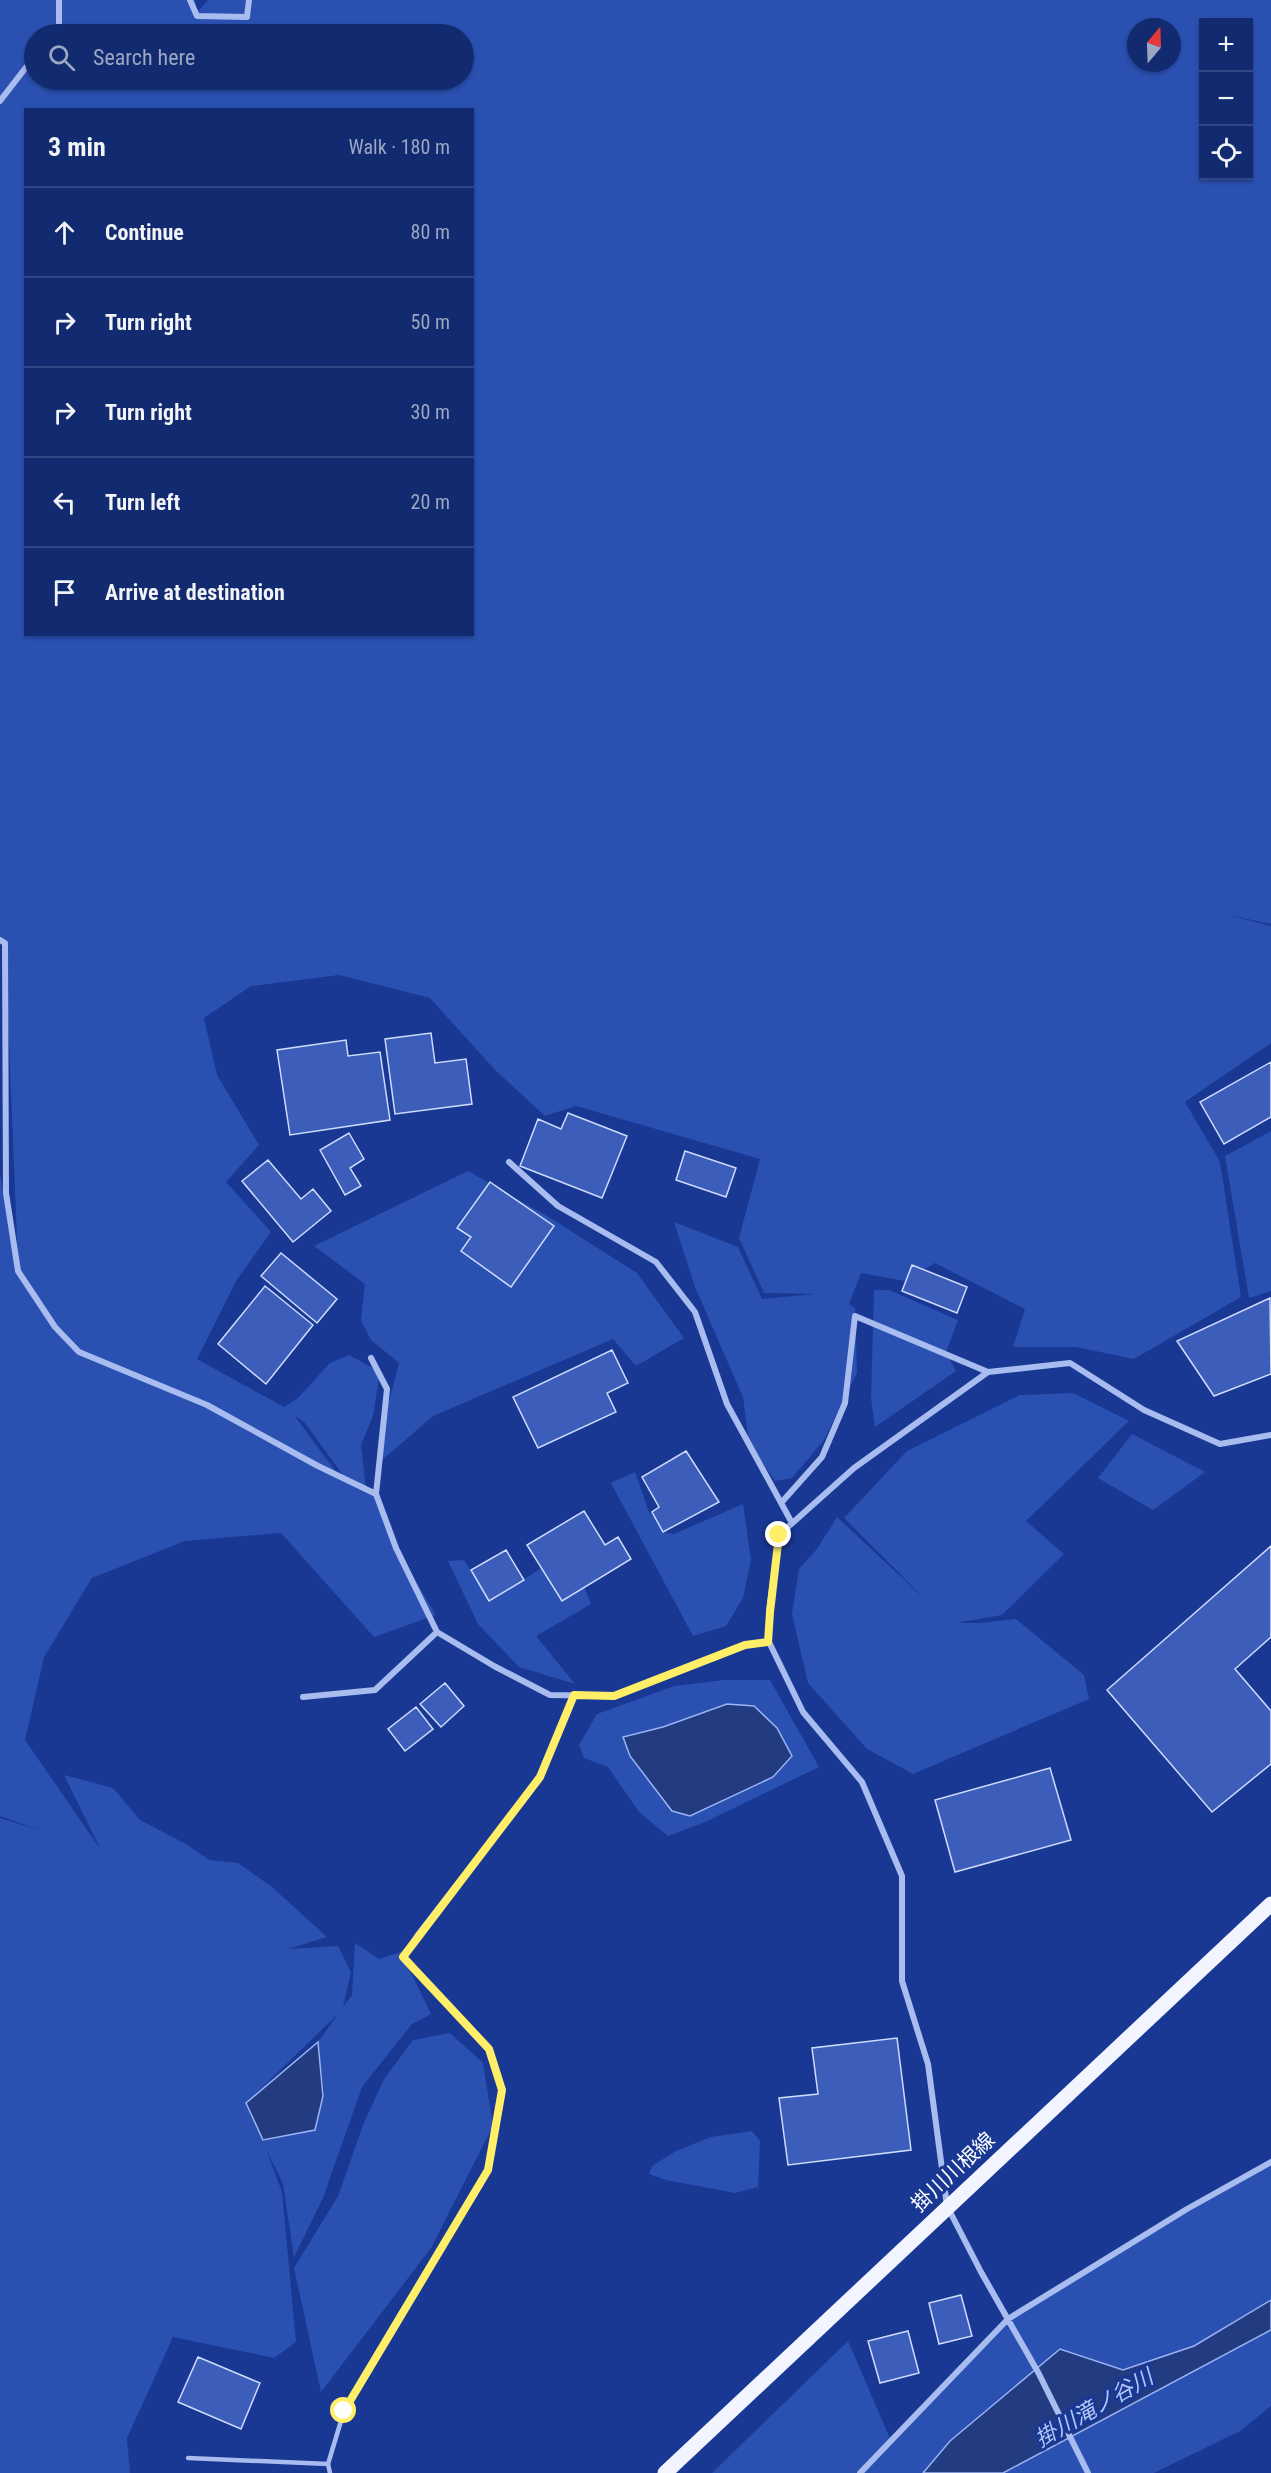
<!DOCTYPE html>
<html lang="en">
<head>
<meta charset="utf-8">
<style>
	body { margin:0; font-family:"Roboto Condensed","Noto Sans JP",sans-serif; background:#1f3677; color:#f1f3f6 }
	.controls { position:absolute; right:18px; top:18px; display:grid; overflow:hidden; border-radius:0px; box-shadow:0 2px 4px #0004 }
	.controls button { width:54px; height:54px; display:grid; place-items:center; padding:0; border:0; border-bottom:2px solid #314682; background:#122a6f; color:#f1f3f6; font:30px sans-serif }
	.compass { position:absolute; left:1127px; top:18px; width:54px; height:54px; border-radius:50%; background:#122a6f; box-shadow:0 2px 4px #0004; rotate:19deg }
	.stop { position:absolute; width:18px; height:18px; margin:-14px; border:4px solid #ffee68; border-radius:50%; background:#fff }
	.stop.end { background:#ffee68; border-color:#fff; box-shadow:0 2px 6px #0008 }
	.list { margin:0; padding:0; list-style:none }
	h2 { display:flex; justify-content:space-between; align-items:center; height:78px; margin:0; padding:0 24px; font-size:26px }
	h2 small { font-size:20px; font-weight:400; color:#9ca7c3 }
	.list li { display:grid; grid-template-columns:39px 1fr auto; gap:18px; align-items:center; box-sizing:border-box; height:90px; padding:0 24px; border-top:2px solid #314682 }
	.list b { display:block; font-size:22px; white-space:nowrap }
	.list em { font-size:20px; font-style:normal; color:#9ca7c3 }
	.icon { flex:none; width:33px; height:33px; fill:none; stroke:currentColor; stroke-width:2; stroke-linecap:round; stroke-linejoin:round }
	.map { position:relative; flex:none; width:1271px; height:2473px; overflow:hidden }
	.search { position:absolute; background:#122a6f; box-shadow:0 2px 4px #0004; left:24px; top:24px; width:450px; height:66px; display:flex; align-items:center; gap:15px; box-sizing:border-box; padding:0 21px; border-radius:33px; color:#9ca7c3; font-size:22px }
	.panel { position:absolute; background:#122a6f; box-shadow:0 2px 4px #0004; left:24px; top:108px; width:450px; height:528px; border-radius:0px }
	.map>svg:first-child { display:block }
</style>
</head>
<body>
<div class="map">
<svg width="1271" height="2473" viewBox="0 0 1271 2473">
	<rect width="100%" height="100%" fill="#183894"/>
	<path fill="#2a50b2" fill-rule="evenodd" d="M0,0H195L197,13L208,0H1271V924L1228,915L1271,926V1043L1185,1102L1220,1162L1241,1297L1134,1359L1076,1347H1013L1025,1309L935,1263L905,1281L861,1273L849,1304L855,1308L857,1373L824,1440L792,1478L775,1481L749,1443L743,1397L695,1287L674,1222L738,1247L762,1299L815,1294L764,1293L739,1238L760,1159L576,1106L545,1116L495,1070L430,998L339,975L251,986L204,1018L217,1075L259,1145L226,1182L271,1232L236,1281L197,1359L284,1407L298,1398L330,1363L349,1355L380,1372L373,1416L361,1445L366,1489L376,1494L396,1548L436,1615L374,1637L281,1533L185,1541L92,1578L44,1657L25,1740L101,1850L64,1775L113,1788L140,1820L186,1844L209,1860L238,1863L272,1887L327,1937L288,1949L338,1946L351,1972L343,2007L352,1995L355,1943L379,1959L401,1952L431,2014L412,2024L362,2087L323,2198L294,2257L283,2184L266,2149L282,2192L296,2342L274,2358L173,2337L127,2438L130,2473H0V1818L42,1831L0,1816V1174L18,1265L5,944L0,940ZM1204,22H1248V176H1204ZM1136,27H1172V63H1136ZM34,34H464V80H34ZM26,110H472V634H26ZM294,1415L305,1423L343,1475L339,1476ZM338,2014L318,2042L324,2092L315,2129L263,2140L246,2103Z
		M1271,1131V1291L1249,1298L1225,1156Z
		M468,1171L552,1219L637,1273L684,1338L636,1366L613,1339L433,1416L382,1460L380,1435L399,1363L371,1340L361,1320L365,1284L314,1246Z
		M874,1290H889L958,1320L946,1352L956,1371L875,1427L871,1398Z
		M1073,1393L1129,1421L1026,1521L1064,1554L1002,1615L956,1623H980L1016,1619L1084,1675L1089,1699L913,1774L867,1749L808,1683L792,1614L799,1569L817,1549L837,1517L928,1602L844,1518L907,1451L1020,1395Z
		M1132,1434L1205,1472L1153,1510L1098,1478Z
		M635,1472L649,1512L657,1520L663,1532L674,1534L743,1504L751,1560L743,1598L726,1626L693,1636L611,1483Z
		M464,1560L489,1601L542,1568L584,1587L591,1604L536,1636L575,1684L519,1667L478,1624L448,1561Z
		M724,1680H770L819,1767L703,1823L668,1836L639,1812L608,1767L584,1758L579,1745L597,1714L674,1686Z
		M450,2033L483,2063L493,2126L431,2248L321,2392L294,2268L338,2196L363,2125L384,2079L413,2040Z
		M752,2131L760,2141L758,2187L735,2193L666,2180L649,2174L652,2166L676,2151L711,2137Z
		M1271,2162V2406L1240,2431L1154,2473H861L884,2450L856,2473H712L848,2341L892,2443L1008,2319Z"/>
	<path fill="#233b81" stroke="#9bb4f3" stroke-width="1.5" d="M727,1704L754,1706L777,1728L792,1756L773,1777L690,1816L672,1811L630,1756L623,1737L663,1727Z
		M318,2042L323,2096L315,2130L263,2140L246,2103Z
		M1271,2300V2330L1003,2473H923L950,2441L1060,2349L1123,2370L1194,2346Z"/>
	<path fill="#3c5eba" stroke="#cfdbfb" stroke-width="1.5" d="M431,1033L435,1063L466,1059L472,1104L395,1114L385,1039Z
		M346,1040L348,1056L380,1052L390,1120L290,1135L277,1050Z
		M1271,1062V1117L1224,1144L1200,1102Z
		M568,1113L627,1136L602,1198L520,1166L538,1119L561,1129Z
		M349,1133L364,1159L350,1168L361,1186L345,1195L320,1150Z
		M685,1151L736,1168L726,1197L676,1180Z
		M268,1160L301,1199L313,1189L331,1211L293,1242L242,1181Z
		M490,1182L554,1226L511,1287L461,1251L471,1237L457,1228Z
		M281,1253L337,1299L317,1323L261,1276Z
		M912,1265L967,1287L957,1313L902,1291Z
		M265,1286L313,1325L266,1384L218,1344Z
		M1270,1298L1271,1374L1214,1396L1177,1341Z
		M612,1350L628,1383L607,1393L616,1412L538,1448L513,1397Z
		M686,1451L719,1502L663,1532L652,1512L659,1507L642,1477Z
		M584,1511L605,1545L618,1537L631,1559L562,1601L527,1545Z
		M1271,1546V1637L1235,1669L1271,1711V1764L1212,1812L1107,1690Z
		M506,1550L524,1580L489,1601L471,1570Z
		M445,1683L464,1706L441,1727L420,1704Z
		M416,1707L433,1729L405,1751L388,1729Z
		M1050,1768L1071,1840L955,1872L935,1800Z
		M897,2038L911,2150L788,2165L779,2098L818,2094L812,2048Z
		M961,2295L972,2336L939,2344L929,2303Z
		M908,2331L919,2373L880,2383L868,2341Z
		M198,2357L260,2383L241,2429L178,2402Z"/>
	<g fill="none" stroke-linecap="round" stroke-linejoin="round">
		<path stroke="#a8bcf0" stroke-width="4.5" d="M188,2458L328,2464
			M330,2473L328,2464L344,2411L488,2170L502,2090L489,2049L403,1957L417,1935L540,1777L574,1695"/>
		<path stroke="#a8bcf0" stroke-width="6" d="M190,0L197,16L247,17L249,0
			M53,34L59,26V0
			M0,101L34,57
			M0,940L5,943L6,1193L18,1271L55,1327L79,1352L207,1405L318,1466L376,1494L396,1548L437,1632L494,1666L550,1695L613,1696L745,1645L769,1642L803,1712L862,1782L902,1876V1981L928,2064L947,2206L981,2272L1039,2374L1088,2473
			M509,1162L558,1206L656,1262L695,1312L727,1404L792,1523
			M371,1358L387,1389L376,1494
			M781,1503L822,1457L845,1403L855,1316L988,1372
			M769,1642V1612L779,1535L854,1468L988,1372L1070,1363L1144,1410L1220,1444L1271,1435
			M303,1697L375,1690L437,1632
			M860,2473L1008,2319L1187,2209L1271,2162"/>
		<path stroke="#f2f4ff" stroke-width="15" d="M665,2473L1271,1904"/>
	</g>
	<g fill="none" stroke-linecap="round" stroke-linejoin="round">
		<path stroke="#ffee68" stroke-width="8" d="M344,2411L488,2170L502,2090L489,2049L403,1957L540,1777L574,1695L614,1696L745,1645L768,1642L770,1612L779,1535"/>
	</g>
	<g text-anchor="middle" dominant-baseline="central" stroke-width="6" stroke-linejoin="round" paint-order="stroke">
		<g font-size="21" fill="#fff" stroke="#183894">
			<text transform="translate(953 2172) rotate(-43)">掛川川根線</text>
		</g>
		<g font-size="22" font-style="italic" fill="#b4c7f7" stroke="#183894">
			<text transform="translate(1094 2408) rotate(-30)">掛川滝ノ谷川</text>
		</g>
	</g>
</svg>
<div class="controls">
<button>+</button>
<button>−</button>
<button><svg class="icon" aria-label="locate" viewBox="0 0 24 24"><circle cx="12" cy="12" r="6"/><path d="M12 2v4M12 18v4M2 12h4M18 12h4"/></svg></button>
</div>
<svg class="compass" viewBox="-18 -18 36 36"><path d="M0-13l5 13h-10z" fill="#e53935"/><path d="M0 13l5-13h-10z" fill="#9ca7c3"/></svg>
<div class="stop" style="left:344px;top:2411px"></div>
<div class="stop end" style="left:779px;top:1535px"></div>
<div class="search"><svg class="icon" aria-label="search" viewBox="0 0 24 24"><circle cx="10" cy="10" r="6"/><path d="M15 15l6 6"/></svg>Search here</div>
<section class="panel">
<h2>3 min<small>Walk · 180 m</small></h2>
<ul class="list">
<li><svg class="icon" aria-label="ahead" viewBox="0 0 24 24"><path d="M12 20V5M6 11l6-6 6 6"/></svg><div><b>Continue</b></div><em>80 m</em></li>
<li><svg class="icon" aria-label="right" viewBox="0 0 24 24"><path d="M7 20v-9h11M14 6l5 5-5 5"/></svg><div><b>Turn right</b></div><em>50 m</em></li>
<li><svg class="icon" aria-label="right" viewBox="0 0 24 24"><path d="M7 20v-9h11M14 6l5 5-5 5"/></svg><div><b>Turn right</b></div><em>30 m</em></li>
<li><svg class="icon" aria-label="left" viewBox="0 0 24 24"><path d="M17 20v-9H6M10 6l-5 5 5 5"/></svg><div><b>Turn left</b></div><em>20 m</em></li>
<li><svg class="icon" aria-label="arrive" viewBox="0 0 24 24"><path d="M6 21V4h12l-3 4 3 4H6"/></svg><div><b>Arrive at destination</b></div></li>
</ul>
</section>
</div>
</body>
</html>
